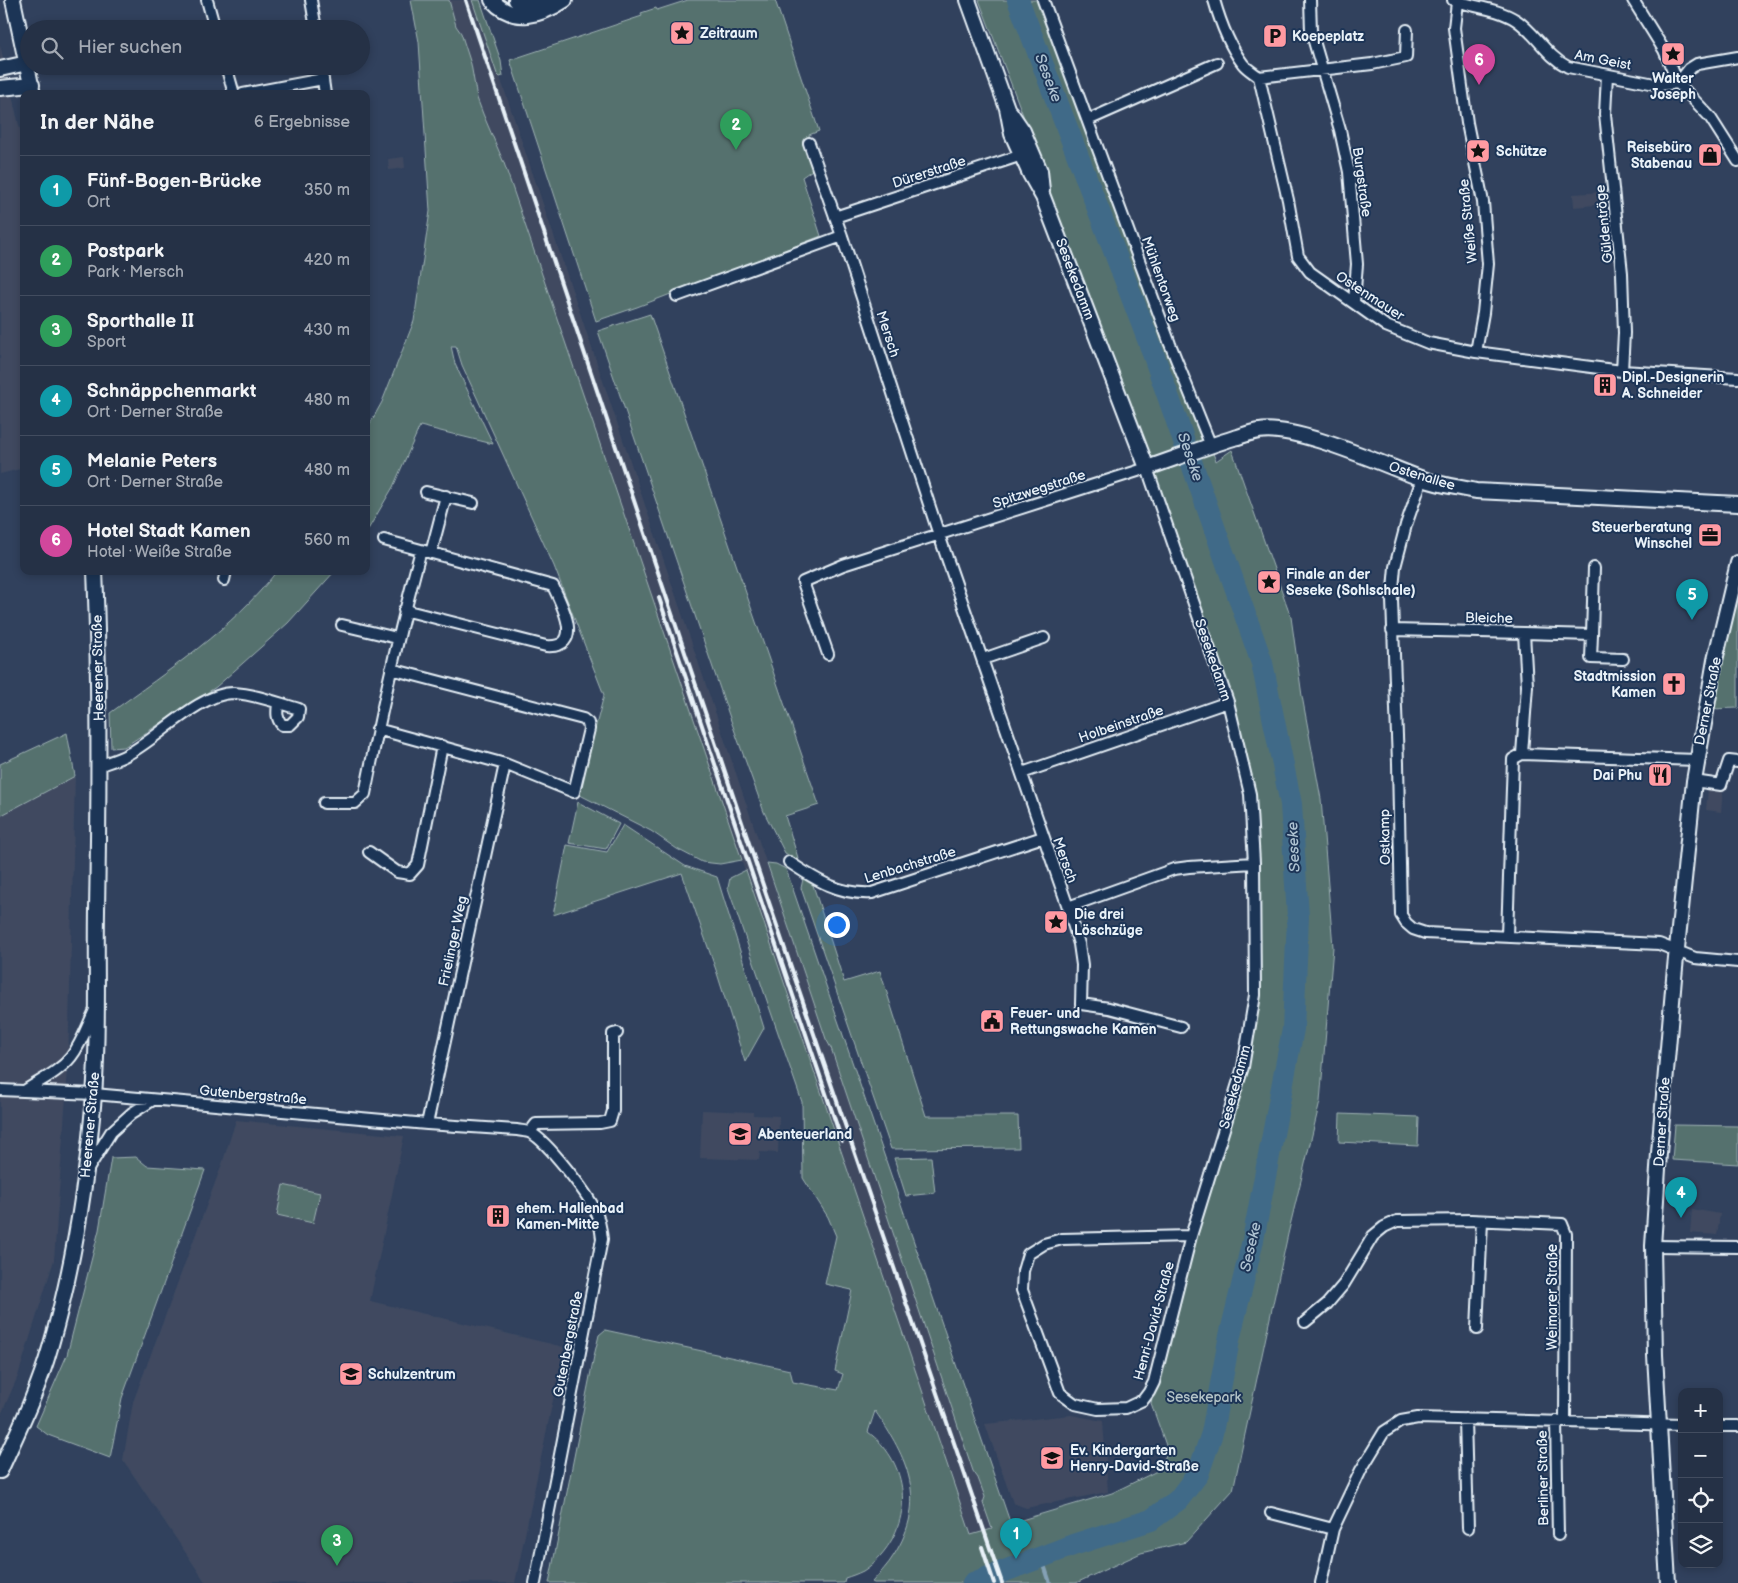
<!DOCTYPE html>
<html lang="de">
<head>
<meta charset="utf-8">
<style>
	body { margin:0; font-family:"Balsamiq Sans",sans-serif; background:#2d394d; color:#f1f3f6 }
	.controls { position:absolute; right:15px; bottom:15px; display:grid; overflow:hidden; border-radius:10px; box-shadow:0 2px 8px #0003 }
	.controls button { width:45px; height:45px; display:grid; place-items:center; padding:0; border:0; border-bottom:1px solid #424c5f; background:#253146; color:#f1f3f6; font:25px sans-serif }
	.you { position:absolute; left:836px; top:924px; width:18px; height:18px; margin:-12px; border:4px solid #fff; border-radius:50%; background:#1a73e8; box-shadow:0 0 0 8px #1a73e833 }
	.badge { display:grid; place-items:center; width:32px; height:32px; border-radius:50%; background:#bca0f2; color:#fff; font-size:16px; font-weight:700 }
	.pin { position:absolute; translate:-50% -41px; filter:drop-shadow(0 1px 2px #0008) }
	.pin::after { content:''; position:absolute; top:26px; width:18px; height:15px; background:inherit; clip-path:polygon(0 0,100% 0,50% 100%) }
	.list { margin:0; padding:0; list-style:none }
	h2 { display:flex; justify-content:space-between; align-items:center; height:65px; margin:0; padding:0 20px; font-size:21px }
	h2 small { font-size:16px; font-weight:400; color:#a3a9b3 }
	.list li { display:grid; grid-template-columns:32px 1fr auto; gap:15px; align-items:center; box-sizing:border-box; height:70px; padding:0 20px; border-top:1px solid #424c5f }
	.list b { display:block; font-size:19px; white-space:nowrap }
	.list p { margin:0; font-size:16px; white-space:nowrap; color:#a3a9b3 }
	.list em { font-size:16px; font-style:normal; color:#a3a9b3 }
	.icon { flex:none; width:28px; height:28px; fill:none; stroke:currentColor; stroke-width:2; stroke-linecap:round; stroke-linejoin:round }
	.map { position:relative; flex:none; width:1738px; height:1583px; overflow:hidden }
	.search { position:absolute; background:#253146; box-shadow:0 2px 8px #0003; left:20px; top:20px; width:350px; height:55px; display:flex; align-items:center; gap:12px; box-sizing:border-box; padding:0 18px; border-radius:28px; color:#a3a9b3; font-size:19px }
	.panel { position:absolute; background:#253146; box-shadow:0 2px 8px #0003; left:20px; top:90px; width:350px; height:485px; border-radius:10px }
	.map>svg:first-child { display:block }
</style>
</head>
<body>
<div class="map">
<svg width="1738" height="1583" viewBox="0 0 1738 1583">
	<rect width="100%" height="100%" fill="#31415d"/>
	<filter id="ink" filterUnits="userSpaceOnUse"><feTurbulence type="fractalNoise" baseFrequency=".02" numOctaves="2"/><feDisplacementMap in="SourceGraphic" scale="10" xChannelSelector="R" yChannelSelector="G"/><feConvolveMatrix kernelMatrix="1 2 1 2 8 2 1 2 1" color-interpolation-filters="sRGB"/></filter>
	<g filter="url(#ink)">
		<path fill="#3f4a61" d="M449,0H472L500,77L826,1039L831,1048L973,1471L978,1478L985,1497L983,1503L994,1537L974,1544L504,163L483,114L477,98L471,64L461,33L456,26Z
			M0,45L24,146V468L0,474Z
			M404,157L405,168L389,170L388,159Z
			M1604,192L1605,204L1574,207L1573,194Z
			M75,776L68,1069L54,1260L18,1376L0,1417V816Z
			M1708,789L1723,791L1721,812L1706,810Z
			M702,1110L753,1112V1115L779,1116L778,1153L760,1152L759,1160L700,1158Z
			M236,1120L404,1136L370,1301L564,1347L515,1583H206L123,1460L133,1402L222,1164Z
			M1692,1209L1720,1214L1717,1235L1690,1233Z
			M1071,1415L1103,1421L1108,1492L1026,1508L1013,1503L985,1424Z"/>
		<path fill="#55716e" stroke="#9eb1b3" d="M411,0H449L456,26L461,33L471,64L477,98L483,114L504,163L742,860L720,864L702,862L677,849L651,831L578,794L604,695L554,566L462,365L456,346H451L455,364L493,444L420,426L393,487L366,533V431L382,402L414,321L430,211L419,42Z
			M472,0H480L501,61L503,76L500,77L497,74Z
			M688,0H775L819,131L809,135L818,166L802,177L821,236L637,307L596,321L510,60L642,16L641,13L656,8L657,10Z
			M979,0H1044L1170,344L1216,461L1232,450L1291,617L1302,696L1321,799L1333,947L1320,1102L1288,1234L1233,1490L1186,1542L1141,1553L1076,1583H874L872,1582C880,1573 888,1565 894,1555C928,1501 908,1458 875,1411L868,1432C906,1460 914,1512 885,1550C879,1558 871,1566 863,1571C857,1574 851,1576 845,1578L844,1583H549L594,1356L599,1335L605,1330L790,1370L793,1382L838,1390L843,1374L835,1371L852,1290L825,1284L836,1236L828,1217L803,1178L802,1102L728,888L730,878L746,870L971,1535L992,1529L983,1503L985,1497L978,1478L973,1471L831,1048L826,1039L767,863L776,864L786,869L1010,1522L1008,1524L1112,1493L1159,1470L1168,1451L1151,1403L1185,1283L1255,1015L1258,867L1235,723L1024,130L1026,123Z
			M650,314L819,805L785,816L799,861L785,853L764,812L730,718L598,331Z
			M277,571H335L288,623L216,687L124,747L111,748L110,713C169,670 232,629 277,571Z
			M1738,596V708L1712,709Z
			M67,733L75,776L0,816V764Z
			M578,802L619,824L606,849L569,843Z
			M623,825L685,866L717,877L764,1028L745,1062L716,970L682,873L553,915L567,845L607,852Z
			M803,879L813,885L844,982L880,971L926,1116H1018L1019,1148L891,1149L801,888Z
			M1340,1114L1419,1117L1418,1146L1339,1142Z
			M1675,1125L1738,1126V1164L1672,1160Z
			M136,1157L147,1166L205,1170L122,1398L110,1458L48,1435L36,1426L67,1355L99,1230L111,1158Z
			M931,1157L935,1193L906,1196L894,1158Z
			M283,1185L320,1193L313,1223L277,1215Z"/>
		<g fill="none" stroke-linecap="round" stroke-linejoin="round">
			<path stroke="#84a1b5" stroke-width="4" d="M1041,1556L1050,1583"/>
			<path stroke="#416b88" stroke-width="22" d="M973,1583L1073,1545L1151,1520L1178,1500L1198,1474L1212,1433L1229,1340L1253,1240L1293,1029L1298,917L1291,804L1262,663L1149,342L1018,0"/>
			<defs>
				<path id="street" d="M207,0L215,29
					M311,0L316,29
					M1043,0L1170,344L1211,446
					M1214,0C1220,21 1230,47 1243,64C1247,69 1254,73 1259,77L1288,200L1298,256L1310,272L1386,326L1428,343L1476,352L1622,371L1738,378
					M1310,0L1311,31L1340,130L1349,172L1357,264L1354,302
					M1453,0C1473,7 1497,8 1516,20C1536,33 1546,56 1568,67L1660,85L1678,83
					M1633,0L1664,50L1678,83L1710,117L1738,161
					M1457,2L1454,28L1467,123L1483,202L1488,264L1483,313L1476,352
					M226,66L234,94
					M321,66L325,94
					M1607,75L1605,114L1622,273L1624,333L1622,371
					M1259,77L1372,64L1406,57L1407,30
					M1678,83L1689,69L1697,64L1738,57
					M243,94L323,79
					M1088,120L1217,63
					M809,143L842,236L939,535L1068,907L1079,944L1082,965L1081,1004L1109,1008L1181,1027
					M835,217L1028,153
					M677,296L842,236
					M1422,479L1406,525L1395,567L1392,600L1398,763L1401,915L1406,923L1413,929L1425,933L1659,944L1695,958L1738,962
					M426,492L473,503
					M384,540L421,550
					M431,553L446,496
					M224,580L226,571
					M342,625L397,638
					M1392,630L1524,633L1527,686L1522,754
					M1524,633L1592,635L1594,568
					M1592,635L1591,658L1623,659
					M828,654L803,582L843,565L1147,468L1228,702L1250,794L1254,863L1255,995L1243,1067L1191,1236L1154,1382L1149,1392L1143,1400L1126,1408L1098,1409L1075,1404L1060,1393L1022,1290L1023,1271L1028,1254L1044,1244L1062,1239L1191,1236
					M983,659L1044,638
					M377,729L505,764L574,792L589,729L588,723L583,719L391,669
					M100,765C109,762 120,759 128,754C157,739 200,693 233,693C255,694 278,703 299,709L298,717L290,725H282C276,718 277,712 278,703
					M1022,773L1228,702
					M1694,781L1721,785L1729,761L1738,762
					M324,803H355L365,794C381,712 399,631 421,550L553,586C561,603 586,649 546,646L404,610
					M369,852L397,872L410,874L418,865L442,746
					M789,862C816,880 839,895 872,893L1043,837
					M1068,907L1174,869L1189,867L1254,863
					M1507,936L1513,759L1522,754L1697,760
					M0,1090L94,1094L427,1124L517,1130C521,1131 527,1131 531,1133C547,1141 587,1193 595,1210C599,1219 601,1229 602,1239L535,1583
					M26,1090C41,1080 59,1072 71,1057C82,1043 88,1024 96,1008
					M427,1124L505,764
					M530,1132L536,1124L600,1123L610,1121L613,1111V1034L617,1033
					M88,1169L111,1132L132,1113L153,1100
					M1653,1246L1738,1247
					M1305,1322L1327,1304L1344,1284L1373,1236L1384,1227L1397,1221L1471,1220L1562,1224L1566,1234L1565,1421
					M1477,1329L1482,1221
					M1465,1419L1468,1528
					M1556,1421L1558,1535
					M1719,1426H1738
					M1271,1513L1333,1529
					M1321,1583L1333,1529L1361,1470L1384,1432L1401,1421L1418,1418L1682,1425"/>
				<path id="secondary" d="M13,0L33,94
					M492,0C513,24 541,16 565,0
					M516,0L529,3L554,0
					M968,0L1007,108L1012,134L1030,174L1043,197L1147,468C1176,458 1205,447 1234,438C1242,436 1251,432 1259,431C1294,424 1384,465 1420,478C1438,485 1457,487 1476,491L1738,504
					M0,69L27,63
					M0,88L32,85
					M1010,112L1023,131L1040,171L1042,191
					M0,1471C18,1431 38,1391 50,1348C74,1265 87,1181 94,1095C99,1034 96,972 97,911C99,798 100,685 95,571
					M1668,1583L1655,1355L1653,1246L1659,1153L1674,978L1694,781L1715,660L1738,563"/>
			</defs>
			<use href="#street" stroke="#e8f1f8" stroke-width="14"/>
			<use href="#secondary" stroke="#e8f1f8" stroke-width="18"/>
			<use href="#street" stroke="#1d3557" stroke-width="10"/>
			<use href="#secondary" stroke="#1d3557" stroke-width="14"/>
			<path stroke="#e8f1f8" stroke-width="4" d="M466,0L765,891L1002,1583
				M659,598L842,1141
				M982,1547L994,1583"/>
		</g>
	</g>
	<defs>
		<symbol id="sight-square" viewBox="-11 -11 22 22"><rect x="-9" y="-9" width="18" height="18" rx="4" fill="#ff9aa2" stroke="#1d3557"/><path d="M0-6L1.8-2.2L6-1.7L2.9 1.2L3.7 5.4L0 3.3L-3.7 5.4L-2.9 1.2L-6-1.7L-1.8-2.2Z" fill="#111"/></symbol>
		<symbol id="parking-square" viewBox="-11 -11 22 22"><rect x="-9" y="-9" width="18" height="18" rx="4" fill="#ff9aa2" stroke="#1d3557"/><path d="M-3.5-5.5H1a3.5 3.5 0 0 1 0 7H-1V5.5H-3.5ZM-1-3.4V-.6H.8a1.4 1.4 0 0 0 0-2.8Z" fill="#111"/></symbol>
		<symbol id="shop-square" viewBox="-11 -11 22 22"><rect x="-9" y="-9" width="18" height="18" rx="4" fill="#ff9aa2" stroke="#1d3557"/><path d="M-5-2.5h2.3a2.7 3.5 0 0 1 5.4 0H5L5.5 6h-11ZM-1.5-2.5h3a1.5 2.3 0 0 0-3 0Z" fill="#111"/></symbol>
		<symbol id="building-square" viewBox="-11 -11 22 22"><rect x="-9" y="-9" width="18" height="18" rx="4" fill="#ff9aa2" stroke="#1d3557"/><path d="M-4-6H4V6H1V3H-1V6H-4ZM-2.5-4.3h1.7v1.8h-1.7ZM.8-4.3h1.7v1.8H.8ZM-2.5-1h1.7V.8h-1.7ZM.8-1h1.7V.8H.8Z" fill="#111"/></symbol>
		<symbol id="office-square" viewBox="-11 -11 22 22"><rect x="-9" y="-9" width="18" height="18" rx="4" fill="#ff9aa2" stroke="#1d3557"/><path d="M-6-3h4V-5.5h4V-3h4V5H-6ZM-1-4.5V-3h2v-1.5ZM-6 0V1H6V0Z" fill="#111"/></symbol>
		<symbol id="church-square" viewBox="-11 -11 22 22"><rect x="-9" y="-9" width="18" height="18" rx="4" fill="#ff9aa2" stroke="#1d3557"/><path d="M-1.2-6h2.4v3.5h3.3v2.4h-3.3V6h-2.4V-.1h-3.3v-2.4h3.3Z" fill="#111"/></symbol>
		<symbol id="restaurant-square" viewBox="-11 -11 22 22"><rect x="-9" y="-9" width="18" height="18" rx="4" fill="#ff9aa2" stroke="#1d3557"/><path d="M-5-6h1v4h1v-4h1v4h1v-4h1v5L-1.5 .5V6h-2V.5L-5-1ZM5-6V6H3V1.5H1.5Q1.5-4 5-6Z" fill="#111"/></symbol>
		<symbol id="civic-square" viewBox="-11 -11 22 22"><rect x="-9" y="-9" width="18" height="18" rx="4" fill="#ff9aa2" stroke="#1d3557"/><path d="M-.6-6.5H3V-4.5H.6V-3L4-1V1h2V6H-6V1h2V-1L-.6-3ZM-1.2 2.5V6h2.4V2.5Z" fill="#111"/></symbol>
		<symbol id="school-square" viewBox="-11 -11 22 22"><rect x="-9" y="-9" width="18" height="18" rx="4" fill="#ff9aa2" stroke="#1d3557"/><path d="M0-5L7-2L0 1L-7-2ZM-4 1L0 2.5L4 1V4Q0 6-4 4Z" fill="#111"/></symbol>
	</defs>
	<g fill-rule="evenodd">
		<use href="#sight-square" x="668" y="19" width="28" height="28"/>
		<use href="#parking-square" x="1261" y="22" width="28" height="28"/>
		<use href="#sight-square" x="1659" y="40" width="28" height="28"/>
		<use href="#sight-square" x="1464" y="137" width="28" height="28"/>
		<use href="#shop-square" x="1696" y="141" width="28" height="28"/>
		<use href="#building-square" x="1591" y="371" width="28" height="28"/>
		<use href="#office-square" x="1696" y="521" width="28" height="28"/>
		<use href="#sight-square" x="1255" y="568" width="28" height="28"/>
		<use href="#church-square" x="1660" y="670" width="28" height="28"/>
		<use href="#restaurant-square" x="1646" y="761" width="28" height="28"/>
		<use href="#sight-square" x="1042" y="908" width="28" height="28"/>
		<use href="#civic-square" x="978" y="1007" width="28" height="28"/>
		<use href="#school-square" x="726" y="1120" width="28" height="28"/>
		<use href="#building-square" x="484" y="1202" width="28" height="28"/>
		<use href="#school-square" x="337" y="1360" width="28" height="28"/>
		<use href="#school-square" x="1038" y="1444" width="28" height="28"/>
	</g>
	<g text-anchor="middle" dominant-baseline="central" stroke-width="4" stroke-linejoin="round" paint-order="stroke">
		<g font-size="14" font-weight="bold" fill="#e8f1f8" stroke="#1d3557" text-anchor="start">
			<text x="700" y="33">Zeitraum</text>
			<text x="1292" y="36">Koepeplatz</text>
			<text x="1673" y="78" text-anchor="middle">Walter<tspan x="1673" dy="16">Joseph</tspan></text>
			<text x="1692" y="147" text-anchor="end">Reisebüro<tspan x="1692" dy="16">Stabenau</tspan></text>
			<text x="1496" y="151">Schütze</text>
			<text x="1622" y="377">Dipl.-Designerin<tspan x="1622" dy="16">A. Schneider</tspan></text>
			<text x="1692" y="527" text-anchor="end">Steuerberatung<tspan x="1692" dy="16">Winschel</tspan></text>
			<text x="1286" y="574">Finale an der<tspan x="1286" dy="16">Seseke (Sohlschale)</tspan></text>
			<text x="1656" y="676" text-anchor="end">Stadtmission<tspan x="1656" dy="16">Kamen</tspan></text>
			<text x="1642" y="775" text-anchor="end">Dai Phu</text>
			<text x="1074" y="914">Die drei<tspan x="1074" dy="16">Löschzüge</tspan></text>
			<text x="1010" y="1013">Feuer- und<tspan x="1010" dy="16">Rettungswache Kamen</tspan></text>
			<text x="758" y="1134">Abenteuerland</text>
			<text x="516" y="1208">ehem. Hallenbad<tspan x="516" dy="16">Kamen-Mitte</tspan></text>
			<text x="368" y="1374">Schulzentrum</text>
			<text x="1070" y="1450">Ev. Kindergarten<tspan x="1070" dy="16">Henry-David-Straße</tspan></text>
		</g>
		<g font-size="14" fill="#e8f1f8" stroke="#1d3557">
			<text transform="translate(1603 60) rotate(11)">Am Geist</text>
			<text transform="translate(929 172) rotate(-18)">Dürerstraße</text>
			<text transform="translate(1362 182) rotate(82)">Burgstraße</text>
			<text transform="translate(1468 221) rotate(-96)">Weiße Straße</text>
			<text transform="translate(1604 224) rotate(-96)">Güldentröge</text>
			<text transform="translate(1075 279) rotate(69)">Sesekedamm</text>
			<text transform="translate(1161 279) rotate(70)">Mühlentorweg</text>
			<text transform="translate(1370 296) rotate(33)">Ostenmauer</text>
			<text transform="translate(888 334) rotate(72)">Mersch</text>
			<text transform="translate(1422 476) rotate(17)">Ostenallee</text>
			<text transform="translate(1039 489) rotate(-18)">Spitzwegstraße</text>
			<text transform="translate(1489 618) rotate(1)">Bleiche</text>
			<text transform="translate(1213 660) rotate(71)">Sesekedamm</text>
			<text transform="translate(98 668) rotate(-91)">Heerener Straße</text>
			<text transform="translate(1708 701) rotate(-79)">Derner Straße</text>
			<text transform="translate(1121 724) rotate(-19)">Holbeinstraße</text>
			<text transform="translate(1385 837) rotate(-91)">Ostkamp</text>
			<text transform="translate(1065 860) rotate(70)">Mersch</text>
			<text transform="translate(910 865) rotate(-17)">Lenbachstraße</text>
			<text transform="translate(453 941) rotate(-78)">Frielinger Weg</text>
			<text transform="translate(1235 1087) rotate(-75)">Sesekedamm</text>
			<text transform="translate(253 1095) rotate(5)">Gutenbergstraße</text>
			<text transform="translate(1662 1122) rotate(-86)">Derner Straße</text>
			<text transform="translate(90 1125) rotate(-85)">Heerener Straße</text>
			<text transform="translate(1552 1297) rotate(-90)">Weimarer Straße</text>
			<text transform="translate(1154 1321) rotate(-75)">Henri-David-Straße</text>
			<text transform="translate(568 1344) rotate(-79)">Gutenbergstraße</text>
			<text transform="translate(1543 1478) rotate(-91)">Berliner Straße</text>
		</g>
		<g font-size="14" fill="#b5c4c8" stroke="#1d3557">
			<text x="1204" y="1397">Sesekepark</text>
		</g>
		<g font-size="15" font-style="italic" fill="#aec2d1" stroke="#1d3557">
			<text transform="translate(1048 78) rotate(69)">Seseke</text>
			<text transform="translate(1190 457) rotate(71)">Seseke</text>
			<text transform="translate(1294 847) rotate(-93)">Seseke</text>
			<text transform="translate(1251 1247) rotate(-77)">Seseke</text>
		</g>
	</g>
</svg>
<div class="controls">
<button>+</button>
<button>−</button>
<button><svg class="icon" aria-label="locate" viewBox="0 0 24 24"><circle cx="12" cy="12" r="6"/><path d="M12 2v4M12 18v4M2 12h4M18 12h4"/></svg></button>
<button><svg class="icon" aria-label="layers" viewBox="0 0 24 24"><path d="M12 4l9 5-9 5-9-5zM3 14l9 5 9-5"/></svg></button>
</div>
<div class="you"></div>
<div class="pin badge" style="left:1016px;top:1559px;background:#0f9aa8">1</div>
<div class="pin badge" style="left:736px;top:150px;background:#2e9e5b">2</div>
<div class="pin badge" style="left:337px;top:1566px;background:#2e9e5b">3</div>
<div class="pin badge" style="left:1681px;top:1218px;background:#0f9aa8">4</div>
<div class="pin badge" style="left:1692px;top:620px;background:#0f9aa8">5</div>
<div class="pin badge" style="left:1479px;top:85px;background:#d1479c">6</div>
<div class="search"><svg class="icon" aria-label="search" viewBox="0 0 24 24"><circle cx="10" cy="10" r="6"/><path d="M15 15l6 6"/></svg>Hier suchen</div>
<section class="panel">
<h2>In der Nähe<small>6 Ergebnisse</small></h2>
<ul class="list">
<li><span class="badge" style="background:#0f9aa8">1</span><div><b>Fünf-Bogen-Brücke</b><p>Ort</p></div><em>350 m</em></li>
<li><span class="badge" style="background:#2e9e5b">2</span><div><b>Postpark</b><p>Park · Mersch</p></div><em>420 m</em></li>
<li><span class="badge" style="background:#2e9e5b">3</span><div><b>Sporthalle II</b><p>Sport</p></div><em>430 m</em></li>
<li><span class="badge" style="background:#0f9aa8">4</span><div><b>Schnäppchenmarkt</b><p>Ort · Derner Straße</p></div><em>480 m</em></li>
<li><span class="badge" style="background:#0f9aa8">5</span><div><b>Melanie Peters</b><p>Ort · Derner Straße</p></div><em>480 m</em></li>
<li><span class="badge" style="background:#d1479c">6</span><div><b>Hotel Stadt Kamen</b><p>Hotel · Weiße Straße</p></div><em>560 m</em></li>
</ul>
</section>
</div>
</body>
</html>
